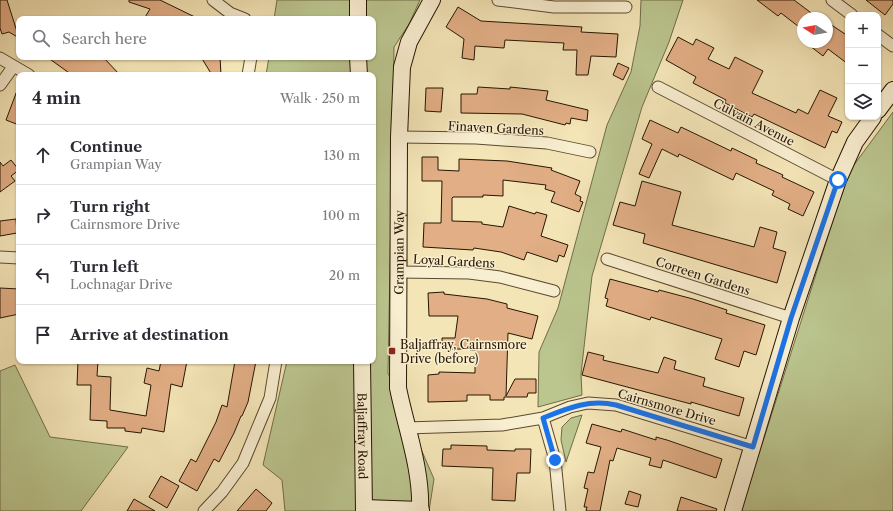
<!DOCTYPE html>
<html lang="en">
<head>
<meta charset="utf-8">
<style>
	body { margin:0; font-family:"Libre Caslon Text",serif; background:#f7f7f7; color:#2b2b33 }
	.controls { position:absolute; right:12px; top:12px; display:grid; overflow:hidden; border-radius:8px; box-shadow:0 1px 3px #0004 }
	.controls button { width:36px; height:36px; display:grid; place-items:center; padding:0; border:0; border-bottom:1px solid #e1e1e2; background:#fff; color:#2b2b33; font:20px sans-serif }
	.compass { position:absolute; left:797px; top:12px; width:36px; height:36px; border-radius:50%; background:#fff; box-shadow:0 1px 3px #0004; rotate:281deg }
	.stop { position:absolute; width:12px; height:12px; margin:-9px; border:3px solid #1a73e8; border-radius:50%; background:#fff }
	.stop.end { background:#1a73e8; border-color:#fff; box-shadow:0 1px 4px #0008 }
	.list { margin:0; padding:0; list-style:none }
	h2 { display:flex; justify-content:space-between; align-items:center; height:52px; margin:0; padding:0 16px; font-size:17px }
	h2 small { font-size:13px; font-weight:400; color:#7c7c81 }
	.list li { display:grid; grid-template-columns:26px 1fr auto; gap:12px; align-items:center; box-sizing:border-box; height:60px; padding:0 16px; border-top:1px solid #e1e1e2 }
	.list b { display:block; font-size:15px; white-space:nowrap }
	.list p { margin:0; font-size:13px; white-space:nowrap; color:#7c7c81 }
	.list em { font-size:13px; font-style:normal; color:#7c7c81 }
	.icon { flex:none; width:22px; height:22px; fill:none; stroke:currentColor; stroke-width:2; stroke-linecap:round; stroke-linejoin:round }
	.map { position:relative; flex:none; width:893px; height:511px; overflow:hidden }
	.search { position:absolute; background:#fff; box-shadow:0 1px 3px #0004; left:16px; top:16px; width:360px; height:44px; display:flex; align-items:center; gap:10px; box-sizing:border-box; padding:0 14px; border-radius:8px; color:#7c7c81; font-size:15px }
	.panel { position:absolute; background:#fff; box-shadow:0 1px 3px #0004; left:16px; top:72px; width:360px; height:292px; border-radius:8px }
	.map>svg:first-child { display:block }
</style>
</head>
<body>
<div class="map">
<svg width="893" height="511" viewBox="0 0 893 511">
	<rect width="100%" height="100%" fill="#f4e5b7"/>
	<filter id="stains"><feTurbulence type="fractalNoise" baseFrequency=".005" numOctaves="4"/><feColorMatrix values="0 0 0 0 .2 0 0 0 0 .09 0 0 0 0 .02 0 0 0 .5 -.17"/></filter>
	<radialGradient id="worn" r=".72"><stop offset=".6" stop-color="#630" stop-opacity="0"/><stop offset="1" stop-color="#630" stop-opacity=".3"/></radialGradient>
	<path fill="#bbc58e" stroke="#706d48" d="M277,0H420L409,24L394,47L388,373L434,479L429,511H285L282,480L263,465L287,361H373V75H266L269,57H373V19H274Z
		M641,0H683L669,42L642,107L592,276L581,374L582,395L538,407L539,352L558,308L607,125L631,72L640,26Z
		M893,112V511H741L848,173Z
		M15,365L50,437L128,447L81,511H0V371Z
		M582,415L566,462L561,440L562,427L571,418Z"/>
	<path fill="#e2ae85" stroke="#261501" d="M0,0H7L19,38L9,32L2,34L0,28Z
		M129,0H160L199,19H144L150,9L129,2Z
		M757,0H794L818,18H803V30L781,13L778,16Z
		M866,0H893V4L885,15Z
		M458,7L481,21L582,27L581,32L618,34L616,57L591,56L588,75H576L577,50H563L564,43L505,40L504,48L475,46L474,60L462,58L464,39L446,27Z
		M827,22L848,36V64L828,49L823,56L805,42H827Z
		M678,37L693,45L696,39L714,48L708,59L729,69L735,57L763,71L752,93L796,113L798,109L808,114L820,90L837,98L828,116L842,122L837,133L832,131L825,148L754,114L752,117L725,103L726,100L693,83L696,77L666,60Z
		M47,57H103L120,75H72Z
		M201,57H220L221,75H212Z
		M618,63L629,68L623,80L613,75Z
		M478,87L510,89V87L548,91L546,100L588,110L587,121L571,118L570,124L566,123L565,125L522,114L461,113V94H477Z
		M18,88H19V125L6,120Z
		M426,88H443L441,112L425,111Z
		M650,120L678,133L681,127L731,151L732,148L757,160L756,163L783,175L782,177L814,192L803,216L788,209L790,204L772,195L774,191L736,173L733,180L679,154L678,157L662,149L649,178L639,174L652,144L642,139Z
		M422,157H438V170L459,171V159L507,161L552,168L551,170L580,181L575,194L581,197L580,201L583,202L579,212L551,202L555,192L545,189L546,185L503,180V196L483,195V197H453L452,198V221L482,222V224L503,227L509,206L535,214L536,212L547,215L541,236L568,245L564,257L559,255L557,262L527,252L524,260L501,252L474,248L473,250L423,247L424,223H441L442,181H422Z
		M11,160L19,170L11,176L15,181L0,192V162L3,166Z
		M642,181L681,192L672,225L754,247L760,227L777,232L773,248L786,252L777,283L643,243L645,234L613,225L620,202L635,206Z
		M16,219L17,233L0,236V221Z
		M610,279L658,292L659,290L693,299L727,310L726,313L765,325L756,355L744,351L739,367L715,359L722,339L651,317L650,320L606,306L608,299L605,298Z
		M0,288L19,289V314L0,318Z
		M444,292V294L487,299L507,304V308L538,316L532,339L508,333L506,396L515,379H536V393H528L527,397H504V400H490V395H467V401L428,402V375L439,374V372L475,373V350H470V349H442V338H455L458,316H429L428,293Z
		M588,352L604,356L603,360L658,373L664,357L676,361L674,369L705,378L703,386L744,398L739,416L691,402V404L582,375Z
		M78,361H98L97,376L111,377L110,410L146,416L151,385L144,383L147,368L159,371L161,361H187L182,387L171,384L164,432L142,428L141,433L125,431V428H107V421L90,420L91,385H77Z
		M235,361H256L248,402L242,416H241L234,433L219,462L214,459L197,491L179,481L191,459L196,462L216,422L222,405L227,407Z
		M592,424L621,432L622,429L656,440V437L667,440L722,459L716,478L663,460L661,468L649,465L651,458L617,448L613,461L610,460L600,511H586L587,507H584L588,489L584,488L588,472L594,473L601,447L586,443Z
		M451,445L487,446V450L515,451V449H531L530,473H517L515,501L492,500L493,468L442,466L443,449H451Z
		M161,476L179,486L167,508L149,497Z
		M256,489L272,503L266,511H237Z
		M629,491L641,495L638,507L625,504Z
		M681,497L717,509L716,511H677Z
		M134,499L155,511H127Z"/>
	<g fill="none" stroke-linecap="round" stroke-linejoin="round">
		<defs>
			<path id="street" d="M213,0L230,13L245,19
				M498,0L554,7H626
				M832,0L852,15
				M878,35L893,46
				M0,58L29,75
				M248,75L251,57
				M0,85L13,67
				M658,87L838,180
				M399,137L476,138L547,143L590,152
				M0,257L19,258
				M607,259L791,318
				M399,272L469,273L500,277L554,291
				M543,418L555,460L560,511
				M406,428L502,425L543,418L570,407L588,403L616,405L753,447
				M204,511L222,492L243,463L270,398L276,361"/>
			<g id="secondary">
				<path d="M358,0V19"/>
				<path d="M358,57L359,75"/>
				<path d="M878,110L893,90"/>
				<path id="s1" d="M362,361L364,511"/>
				<path d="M364,508L421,510"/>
				<path id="s2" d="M420,511C422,470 406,428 398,388L399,137L402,67L409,42L432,0"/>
				<path d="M733,511L791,318L838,180L855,142L873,117"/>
			</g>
		</defs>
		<use href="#street" stroke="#5a492e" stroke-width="13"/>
		<use href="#secondary" stroke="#261501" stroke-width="18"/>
		<use href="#street" stroke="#f8eed0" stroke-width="11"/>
		<use href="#secondary" stroke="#f8eed0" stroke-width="16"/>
	</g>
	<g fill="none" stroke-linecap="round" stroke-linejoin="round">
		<path stroke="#1a73e8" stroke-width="5" d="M555,460L543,418C568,408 589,399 616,405L753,447L791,318L838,180"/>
	</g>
	<rect fill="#8f2418" stroke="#f8eed0" stroke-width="1.5" x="388" y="347" width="8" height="8" rx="2"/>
	<g text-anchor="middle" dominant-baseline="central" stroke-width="3" stroke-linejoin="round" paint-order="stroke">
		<g font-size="12" fill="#261501" stroke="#f8eed0">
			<text transform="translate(754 122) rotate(27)">Culvain Avenue</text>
			<text transform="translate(496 128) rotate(3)">Finaven Gardens</text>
			<text stroke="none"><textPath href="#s2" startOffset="261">Grampian Way</textPath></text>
			<text transform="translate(454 261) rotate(3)">Loyal Gardens</text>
			<text transform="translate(703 276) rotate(18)">Correen Gardens</text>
			<text transform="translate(667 407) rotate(16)">Cairnsmore Drive</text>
			<text stroke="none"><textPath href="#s1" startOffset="75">Baljaffray Road</textPath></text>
		</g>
		<g font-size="12" fill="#261501" stroke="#f8eed0" text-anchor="start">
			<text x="400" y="344">Baljaffray, Cairnsmore<tspan x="400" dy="14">Drive (before)</tspan></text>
		</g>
	</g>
	<rect width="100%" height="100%" filter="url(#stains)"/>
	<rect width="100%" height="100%" fill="url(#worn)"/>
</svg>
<div class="controls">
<button>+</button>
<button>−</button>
<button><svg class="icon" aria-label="layers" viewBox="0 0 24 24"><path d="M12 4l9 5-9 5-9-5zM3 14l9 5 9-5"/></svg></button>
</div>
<svg class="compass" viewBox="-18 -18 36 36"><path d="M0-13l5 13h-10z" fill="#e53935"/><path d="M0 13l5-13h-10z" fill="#7c7c81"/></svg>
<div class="stop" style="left:838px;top:180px"></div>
<div class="stop end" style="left:555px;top:460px"></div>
<div class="search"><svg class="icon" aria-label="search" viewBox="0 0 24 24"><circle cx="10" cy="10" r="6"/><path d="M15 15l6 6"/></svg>Search here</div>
<section class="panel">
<h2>4 min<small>Walk · 250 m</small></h2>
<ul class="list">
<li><svg class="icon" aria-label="ahead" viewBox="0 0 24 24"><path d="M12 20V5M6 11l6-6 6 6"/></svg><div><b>Continue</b><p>Grampian Way</p></div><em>130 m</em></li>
<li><svg class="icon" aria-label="right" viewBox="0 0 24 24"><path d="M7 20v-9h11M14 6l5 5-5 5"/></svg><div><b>Turn right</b><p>Cairnsmore Drive</p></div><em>100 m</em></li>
<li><svg class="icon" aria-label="left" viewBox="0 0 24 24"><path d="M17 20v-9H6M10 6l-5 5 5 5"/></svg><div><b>Turn left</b><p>Lochnagar Drive</p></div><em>20 m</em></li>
<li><svg class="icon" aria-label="arrive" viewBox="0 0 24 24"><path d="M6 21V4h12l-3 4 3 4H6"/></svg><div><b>Arrive at destination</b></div></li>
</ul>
</section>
</div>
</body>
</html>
